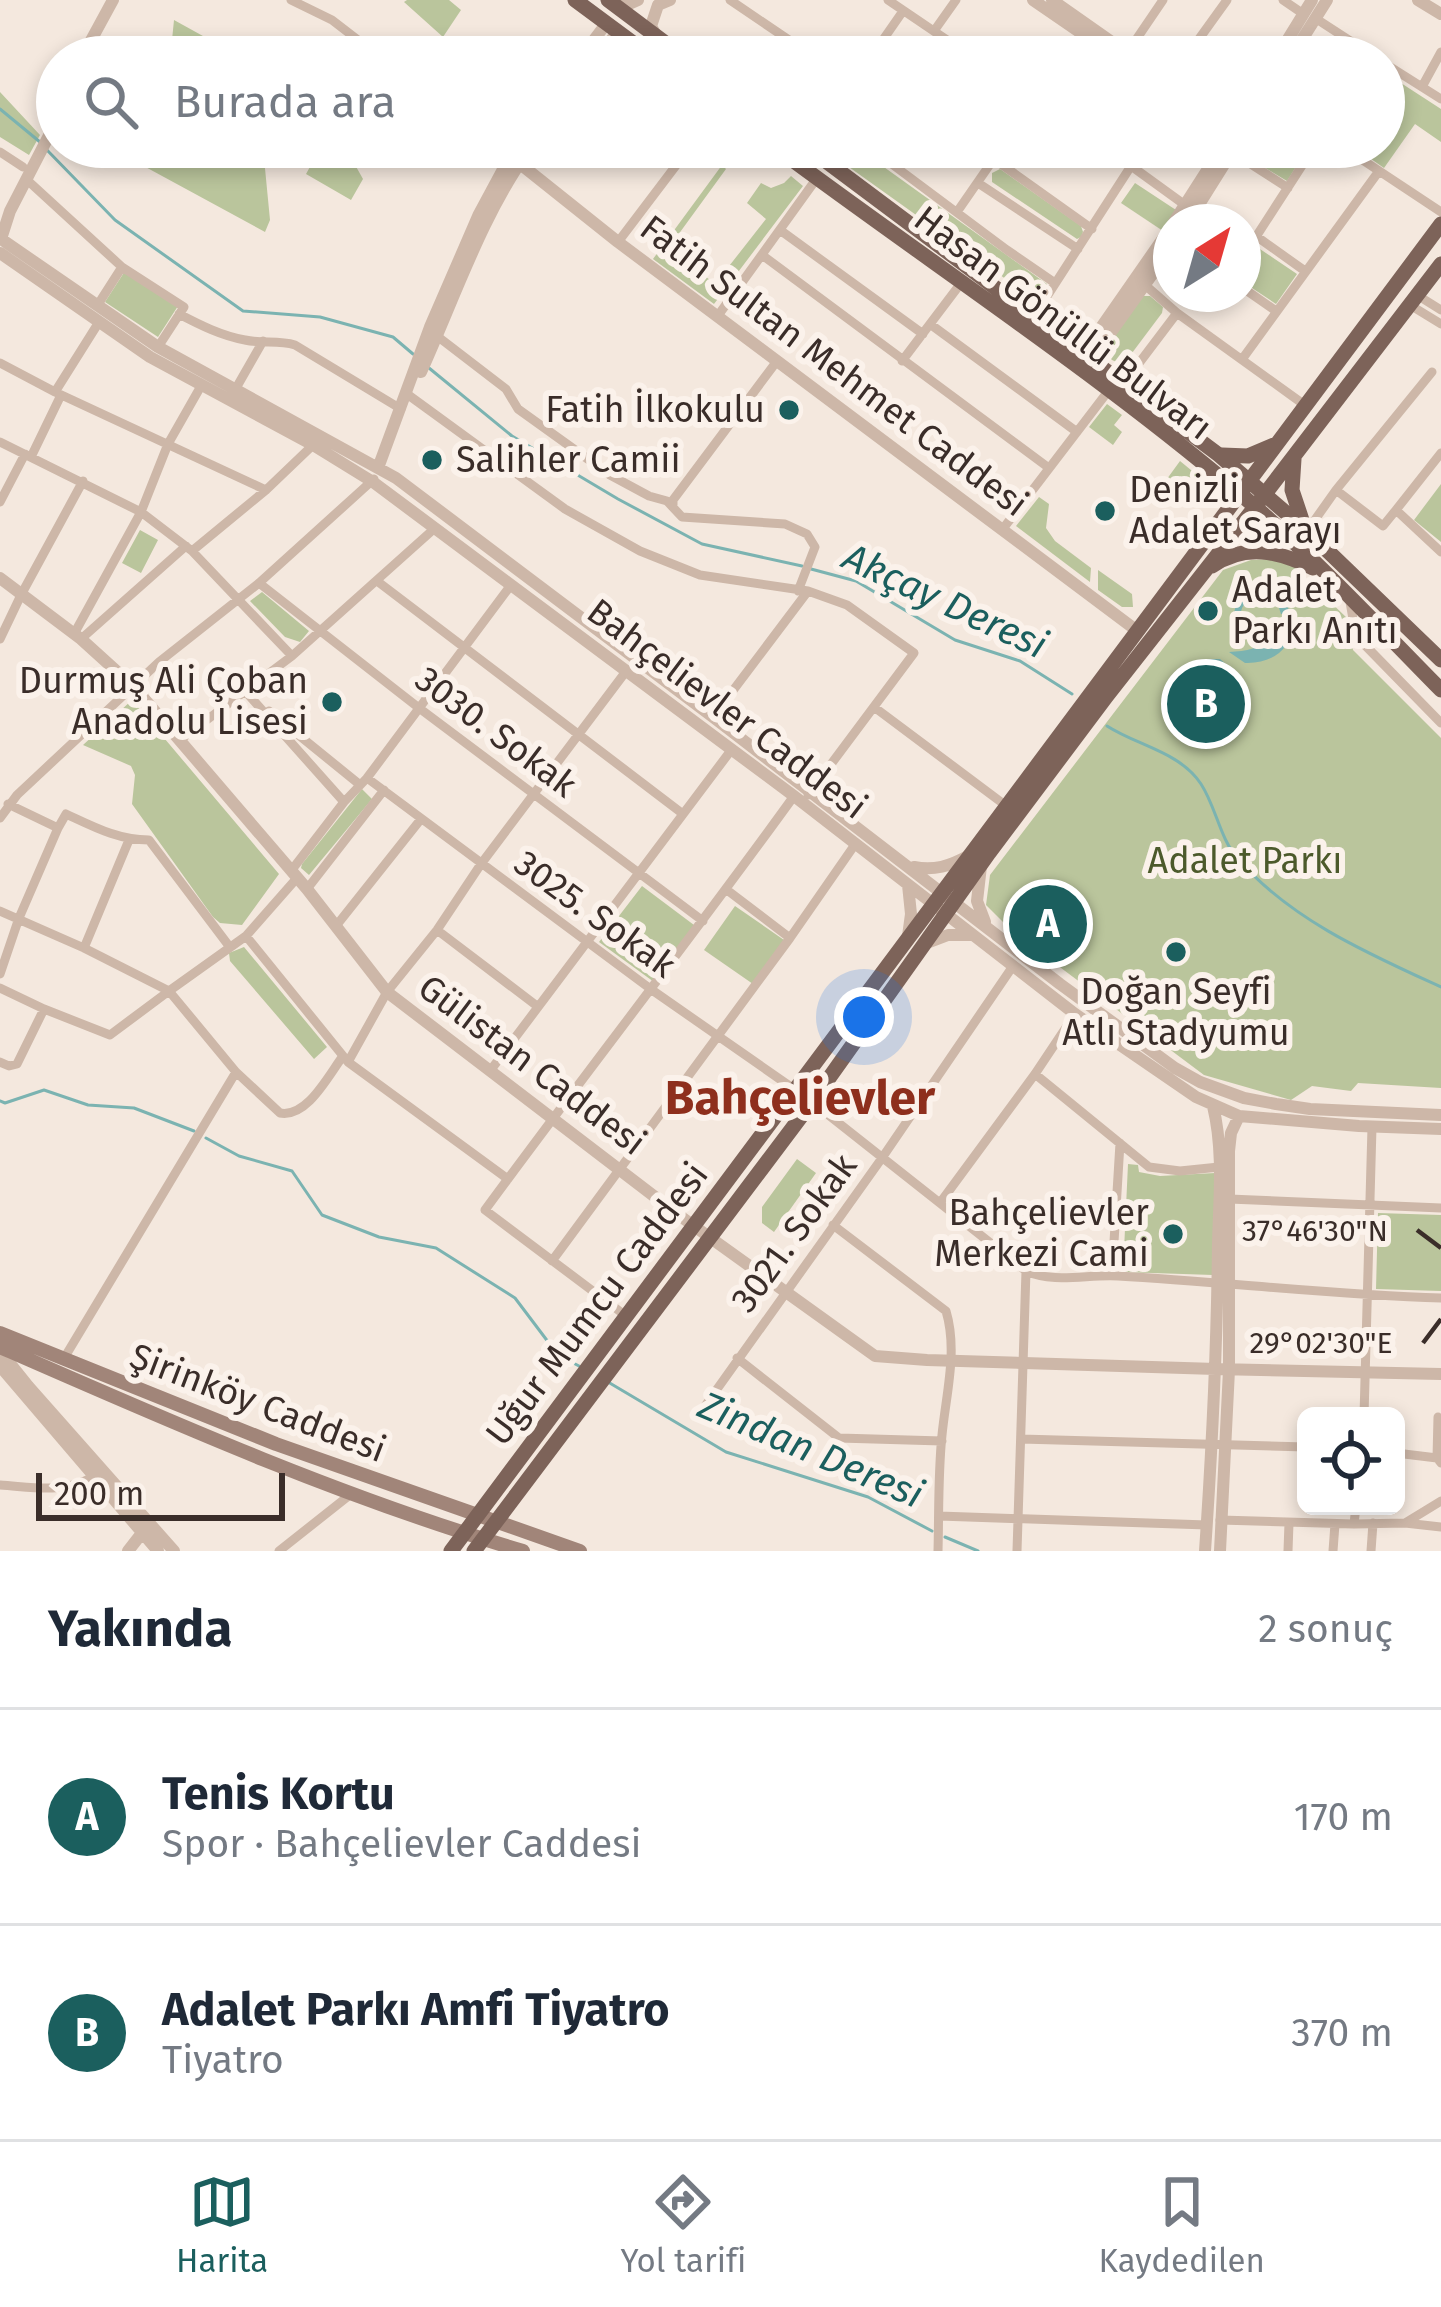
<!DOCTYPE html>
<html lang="tr">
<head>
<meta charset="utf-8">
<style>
	body { margin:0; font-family:"Fira Sans",sans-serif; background:#f2f2f3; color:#1f2937 }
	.controls { position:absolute; right:36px; bottom:36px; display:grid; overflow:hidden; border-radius:18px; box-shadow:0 6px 18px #0003 }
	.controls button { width:108px; height:108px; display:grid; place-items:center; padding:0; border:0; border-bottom:3px solid #e0e1e3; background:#fff; color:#1f2937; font:60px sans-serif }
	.compass { position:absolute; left:1153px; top:204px; width:108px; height:108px; border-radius:50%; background:#fff; box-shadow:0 6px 18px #0003; rotate:37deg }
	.scale { position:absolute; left:36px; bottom:30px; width:249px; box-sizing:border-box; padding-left:12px; border:6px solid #3a2d29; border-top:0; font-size:33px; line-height:42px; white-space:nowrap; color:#3a2d29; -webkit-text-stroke:9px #fbf2eb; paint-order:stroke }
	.you { position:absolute; left:864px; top:1017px; width:42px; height:42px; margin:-30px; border:9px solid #fff; border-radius:50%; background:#1a73e8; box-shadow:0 0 0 18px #1a73e833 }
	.badge { display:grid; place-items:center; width:78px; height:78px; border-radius:50%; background:#1b5f5e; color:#fff; font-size:39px; font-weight:700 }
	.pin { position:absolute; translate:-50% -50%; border:6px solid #fff; box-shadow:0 3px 12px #0006 }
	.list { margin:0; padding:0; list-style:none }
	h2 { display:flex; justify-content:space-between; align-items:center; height:156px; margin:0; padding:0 48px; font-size:51px }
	h2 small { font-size:39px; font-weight:400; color:#747a83 }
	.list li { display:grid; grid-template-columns:78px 1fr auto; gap:36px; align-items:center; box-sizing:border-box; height:216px; padding:0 48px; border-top:3px solid #e0e1e3 }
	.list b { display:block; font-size:45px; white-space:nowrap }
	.list p { margin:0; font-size:39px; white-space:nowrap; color:#747a83 }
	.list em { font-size:39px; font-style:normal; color:#747a83 }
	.icon { flex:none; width:66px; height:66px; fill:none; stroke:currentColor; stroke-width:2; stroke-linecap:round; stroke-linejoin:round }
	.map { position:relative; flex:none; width:1441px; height:1551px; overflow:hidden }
	.search { position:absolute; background:#fff; box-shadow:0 6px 18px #0003; left:36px; right:36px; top:36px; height:132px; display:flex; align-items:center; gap:30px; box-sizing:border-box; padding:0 42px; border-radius:66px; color:#747a83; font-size:45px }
	.sheet { height:588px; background:#fff }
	nav { display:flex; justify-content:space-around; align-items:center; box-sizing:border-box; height:168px; border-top:3px solid #e0e1e3; background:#fff; font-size:33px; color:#747a83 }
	nav a { display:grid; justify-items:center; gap:6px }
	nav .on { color:#1b5f5e }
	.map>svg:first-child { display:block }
</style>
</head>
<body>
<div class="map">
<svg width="1441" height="1551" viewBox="0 0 1441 1551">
	<rect width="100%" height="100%" fill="#f4e8de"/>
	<path fill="#bac59c" d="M407,0H449L461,10L443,37L404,2Z
		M174,20L212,41L204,57H165L172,40Z
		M1384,72L1441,109V142L1415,124L1384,168L1354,147H1384Z
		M0,92L40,135L29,155L0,137Z
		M185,147H245L264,158L270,220L265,232L140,164Z
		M321,147H345L363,179L351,200L306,174Z
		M821,147H856L1047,284L1035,300Z
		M1247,147H1274L1299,162L1287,181L1242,154Z
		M722,165L726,169L678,235L705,257L696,269L715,284L766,219L747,203L761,183L771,188L784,183L791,176L803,186L714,304L653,259Z
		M1000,169L1081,226L1083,232L1081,237L1077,239L992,182V173Z
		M1135,183L1176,210L1163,231L1121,203Z
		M1257,247L1297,274L1276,304L1243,282V268Z
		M125,271L178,306L158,337L105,302Z
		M1140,296H1150L1163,307L1162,313L1123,365L1112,360L1104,351Z
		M1107,404L1122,415L1114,425L1122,432L1113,445L1089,427Z
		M1180,461L1208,484L1210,492H1176L1164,483Z
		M1441,484V542L1414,520Z
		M1039,497L1049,504L1046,528L1055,541L1091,568L1090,582L1016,526Z
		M140,530L158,540L141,573L122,563Z
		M1274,559L1294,567L1347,618L1353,650L1441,738V1088L1358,1083L1351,1091L1312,1086L1291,1100L1204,1075L1013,932L986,905L990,875L1223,570L1251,560Z
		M1098,570L1132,594L1133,607H1122L1098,590Z
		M262,592L309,631L300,642L285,637L250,601Z
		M132,700L279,874L242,925L220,923L213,917L132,804L135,775L131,766L83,745Z
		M362,789L372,799L309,875L301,868L302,864Z
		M642,886L694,925L654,982L599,942Z
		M735,906L784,940L753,984L704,950Z
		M244,947L327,1047L314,1059L230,961L229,953Z
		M797,1159L816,1173L774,1232L762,1223V1207Z
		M1128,1164L1138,1165L1139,1172L1160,1176L1215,1173L1213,1275L1123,1272Z
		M1378,1213L1441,1215V1291L1376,1289Z"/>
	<path fill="#7bb3b1" d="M1260,590C1275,591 1286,599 1290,613L1281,614L1278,605L1270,598C1252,593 1236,604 1242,623L1252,628V632L1241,629L1235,623C1231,605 1242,592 1260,590Z
		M1282,623H1296C1290,650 1272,664 1245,663L1229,652C1252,651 1270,646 1282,623Z
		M1211,659H1220L1228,666C1186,671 1181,681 1179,720L1167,711C1166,682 1181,663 1211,659Z"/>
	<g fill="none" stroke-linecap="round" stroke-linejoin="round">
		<path stroke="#7bb3b1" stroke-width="3" d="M0,109L40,142
			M46,149L115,220L243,311L320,317L393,337L413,354
			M429,368L512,436L618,499L702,544L802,566
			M811,569L856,581L955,640L1020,661L1072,694
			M1107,726C1138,746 1180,752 1201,784C1216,807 1220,839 1238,859C1291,920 1369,954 1441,987
			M0,1101L5,1103L44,1090L88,1105L134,1108L194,1131
			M206,1138L239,1156L292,1171L322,1215L379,1237L436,1248L515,1298L558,1355L579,1366
			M608,1382L726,1452L868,1497L932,1531
			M945,1537L978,1551"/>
		<path stroke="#cdb7a8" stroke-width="9" d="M291,0L332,20L380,57
			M730,0L814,57
			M888,0L972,57
			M1283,0L1302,13
			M1315,18L1375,57
			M934,31L956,0
			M1127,53L1163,0
			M871,57L903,11
			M1070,57L1085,36
			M1186,57L1227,0
			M1384,63L1441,99
			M1423,85L1441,52
			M869,147L1007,250L1055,283
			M1105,147L1185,205
			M1283,147L1305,161
			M1343,147L1441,212
			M0,152L23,167
			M1232,152L1288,188
			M994,159L1092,229
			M891,163L902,147
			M26,179L122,267L97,306
			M978,183L1078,249
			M957,212L1002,147
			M780,230L923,334
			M1256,236L1305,271
			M618,242L690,147
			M762,255L1049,468
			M1243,257L1314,147
			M122,267L184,307L158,347
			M1145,285L1177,313L1306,406
			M1243,288L1276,311
			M1417,295L1441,310
			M1410,305L1441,324
			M179,314C200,325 222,336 245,340C262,344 278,340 295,345L401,409
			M717,317L817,178
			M1033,318L1131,166
			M930,324L1077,432
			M437,336L506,389L518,409L610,475L649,496L667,501L682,517L785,524L807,534L815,547L798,591
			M1243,358L1379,171
			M902,361L961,283
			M0,363L55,392L266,490
			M1432,372L1336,490L1383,526L1396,510L1441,552
			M1124,383L1177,313
			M235,390L263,341
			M55,392L99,322
			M407,394L565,509L640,551L700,575L808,591L847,605L914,653L808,795
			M0,442L141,512L192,551L292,656
			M31,457L61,395
			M0,502L25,454
			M673,505V500L777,361
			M1396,510L1441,453
			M1002,530L1109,390
			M1307,531L1336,490
			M192,551L266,490L313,445
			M377,581L683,814
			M259,583L419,708L703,921
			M1350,602L1356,636L1441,723
			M74,634L141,512L168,444L201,386
			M0,639L21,595L83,481
			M81,639L186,546
			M246,692L344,802
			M874,707L1005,805
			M269,711L359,784
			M713,717L808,591
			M180,740L292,656L435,528
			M367,778L652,990L794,1089
			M8,804L58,828L66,814C94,827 118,840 149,840L229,946
			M0,818L17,795L159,662L259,583L374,479
			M291,871L344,802L367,778L511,585
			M307,889L384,790
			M727,890L790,938
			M0,911L84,948L169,991L246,936L297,878
			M336,926L421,819
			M437,930L537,1006
			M246,936L348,1062L508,1179
			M84,948L129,840
			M0,974L19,918L58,828
			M0,988L44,1009L110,1035L169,991L236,1072L280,1113C307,1118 328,1076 343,1056
			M0,1062L9,1066L17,1064L44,1009
			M348,1062L387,992L437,930L481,864L627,670
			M490,1071L732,749
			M1035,1074L1149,1167L1180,1171L1219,1167
			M812,1102L1026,1271C1054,1284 1088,1274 1118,1276C1226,1282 1333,1295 1441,1298
			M1229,1199L1441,1208
			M940,1203L1035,1074L1075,1014
			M833,1225L946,1311C958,1351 946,1394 942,1435C938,1473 939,1513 938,1551
			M552,1261L790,938L856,843
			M1112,1275L1120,1143
			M626,1316L485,1210C587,1071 693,936 794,796
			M737,1358L839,1438L942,1441
			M63,1360L236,1072
			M700,1413L882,1158L1013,966
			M1364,1416L1372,1127
			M1021,1439L1306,1447
			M1396,1453L1437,1458L1441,1463
			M1437,1458L1438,1417
			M0,1485C33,1487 63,1494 93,1477
			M939,1516L1207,1525
			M1220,1520L1354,1524L1356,1506
			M1405,1523L1441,1501
			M1354,1524L1405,1523L1441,1527
			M279,1551L351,1494
			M1017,1551L1026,1271
			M1288,1551L1289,1523
			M1333,1551L1335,1524
			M1371,1551L1373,1523"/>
		<path stroke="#cdb7a8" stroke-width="12" d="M611,0L629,4L638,0
			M1033,0L1116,57
			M1052,0L1133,57
			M1418,0L1441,14
			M657,37L651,26L658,5L670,0
			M82,57L113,0
			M581,57L606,24
			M599,57L617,32
			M1277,57L1312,0
			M1291,57L1327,0
			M57,120L10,211L1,239L158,347L396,478L713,717L1060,984L1175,1068L1200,1082L1244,1098L1276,1104L1310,1109L1441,1115
			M509,155L618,242L1136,630
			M1174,222L1222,147
			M1188,222L1235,147
			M0,253L150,357L313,445L373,482L794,796L1075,1014L1196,1097L1239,1116L1359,1126L1441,1129
			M1077,349L1091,342L1171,227
			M1099,366V349L1171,248
			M421,372C455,297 482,214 531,147
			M378,468L430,327L479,214L515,147
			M0,578L81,639L134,687L307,889L387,992L680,1216L875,1356L927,1360L1216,1369L1441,1374
			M981,866L977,901L985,922
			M914,867C934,871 950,866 968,856
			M908,885L911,914L908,936
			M927,943L948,935H971
			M0,1351L28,1386L174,1551
			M0,1366L158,1551
			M128,1551L142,1533
			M1205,1551C1212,1449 1217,1347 1218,1245C1219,1199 1224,1151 1213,1106
			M1220,1551L1229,1370V1151L1231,1133L1239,1116"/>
		<path stroke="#a18579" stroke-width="14" d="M0,1333L276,1444L580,1551
			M0,1347C171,1422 343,1498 523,1551"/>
		<path stroke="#7d6359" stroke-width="15" d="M575,0L652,57
			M608,0L684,57
			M775,147C929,262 1091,368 1238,492C1310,553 1375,623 1441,690
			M807,147L1219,455L1307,531L1441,660
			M1222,455L1248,456L1274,445
			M1294,459L1292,490L1303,523
			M1212,566C1246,543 1278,551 1313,568
			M451,1551L1441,224
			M474,1551L812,1102L989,853L1106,697L1255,507L1441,264"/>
	</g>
	<path fill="none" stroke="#3a2d29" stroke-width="4.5" d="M1417,1230L1441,1248M1423,1343L1441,1319"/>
	<g fill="#1b5f5e" stroke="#fbf2eb" stroke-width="4.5">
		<circle cx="789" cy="410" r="12"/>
		<circle cx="432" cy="460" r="12"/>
		<circle cx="1105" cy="511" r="12"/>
		<circle cx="1208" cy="611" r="12"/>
		<circle cx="332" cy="702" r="12"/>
		<circle cx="1176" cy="952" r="12"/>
		<circle cx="1173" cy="1234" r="12"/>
	</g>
	<g text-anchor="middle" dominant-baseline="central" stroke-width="12" stroke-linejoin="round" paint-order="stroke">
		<g font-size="36" fill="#3a2d29" stroke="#fbf2eb">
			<text transform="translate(1063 323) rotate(37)">Hasan Gönüllü Bulvarı</text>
			<text transform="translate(834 366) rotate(37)">Fatih Sultan Mehmet Caddesi</text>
			<text transform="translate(727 709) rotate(37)">Bahçelievler Caddesi</text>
			<text transform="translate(496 732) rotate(37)">3030. Sokak</text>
			<text transform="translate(595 914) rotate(36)">3025. Sokak</text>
			<text transform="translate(532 1065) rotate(37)">Gülistan Caddesi</text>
			<text transform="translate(794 1233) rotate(-54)">3021. Sokak</text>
			<text transform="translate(597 1304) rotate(-53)">Uğur Mumcu Caddesi</text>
			<text transform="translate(258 1403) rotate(21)">Şirinköy Caddesi</text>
		</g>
		<g font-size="36" fill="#3a2d29" stroke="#fbf2eb" text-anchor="end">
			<text x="765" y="410">Fatih İlkokulu</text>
			<text x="456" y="460" text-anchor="start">Salihler Camii</text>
			<text x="1129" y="490" text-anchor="start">Denizli<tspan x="1129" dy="41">Adalet Sarayı</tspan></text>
			<text x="1232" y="590" text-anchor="start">Adalet<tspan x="1232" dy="41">Parkı Anıtı</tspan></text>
			<text x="308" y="681">Durmuş Ali Çoban<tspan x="308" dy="41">Anadolu Lisesi</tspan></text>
			<text x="1176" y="992" text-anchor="middle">Doğan Seyfi<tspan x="1176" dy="41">Atlı Stadyumu</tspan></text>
			<text x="1149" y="1213">Bahçelievler<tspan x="1149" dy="41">Merkezi Cami</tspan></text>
		</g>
		<g font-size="36" fill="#4c5a2b" stroke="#fbf2eb">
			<text x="1245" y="861">Adalet Parkı</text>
		</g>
		<g font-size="39" font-style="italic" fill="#1b5f5e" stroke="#fbf2eb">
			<text transform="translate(945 601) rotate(25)">Akçay Deresi</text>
			<text transform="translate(811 1450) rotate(23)">Zindan Deresi</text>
		</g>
		<g font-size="48" font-weight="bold" fill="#8e2f1d" stroke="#fbf2eb">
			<text x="800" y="1098">Bahçelievler</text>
		</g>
	</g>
	<g font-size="30" text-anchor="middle" fill="#3a2d29" stroke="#fbf2eb" stroke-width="12" stroke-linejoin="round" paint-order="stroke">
		<text x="1315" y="1241">37°46'30"N</text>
		<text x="1321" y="1353">29°02'30"E</text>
	</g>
</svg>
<div class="controls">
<button><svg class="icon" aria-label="locate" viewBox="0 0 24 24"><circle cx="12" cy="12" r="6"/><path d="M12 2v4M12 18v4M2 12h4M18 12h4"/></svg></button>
</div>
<svg class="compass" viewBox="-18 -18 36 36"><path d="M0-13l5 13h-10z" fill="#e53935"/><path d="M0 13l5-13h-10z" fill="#747a83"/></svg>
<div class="scale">200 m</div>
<div class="you"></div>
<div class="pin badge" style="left:1048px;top:924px">A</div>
<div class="pin badge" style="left:1206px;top:704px">B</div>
<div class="search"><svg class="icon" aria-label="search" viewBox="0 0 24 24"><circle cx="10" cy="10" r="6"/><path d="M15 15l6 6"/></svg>Burada ara</div>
</div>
<section class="sheet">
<h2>Yakında<small>2 sonuç</small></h2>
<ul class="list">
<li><span class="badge">A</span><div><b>Tenis Kortu</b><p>Spor · Bahçelievler Caddesi</p></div><em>170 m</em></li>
<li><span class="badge">B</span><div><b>Adalet Parkı Amfi Tiyatro</b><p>Tiyatro</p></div><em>370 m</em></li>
</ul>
</section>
<nav>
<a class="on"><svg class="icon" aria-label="map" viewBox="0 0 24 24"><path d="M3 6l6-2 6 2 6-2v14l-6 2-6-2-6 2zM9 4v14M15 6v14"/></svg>Harita</a>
<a><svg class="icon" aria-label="directions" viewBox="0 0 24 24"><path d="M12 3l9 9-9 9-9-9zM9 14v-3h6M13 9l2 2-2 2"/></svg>Yol tarifi</a>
<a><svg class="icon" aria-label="saved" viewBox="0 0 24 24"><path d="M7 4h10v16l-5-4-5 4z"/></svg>Kaydedilen</a>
</nav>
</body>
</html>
